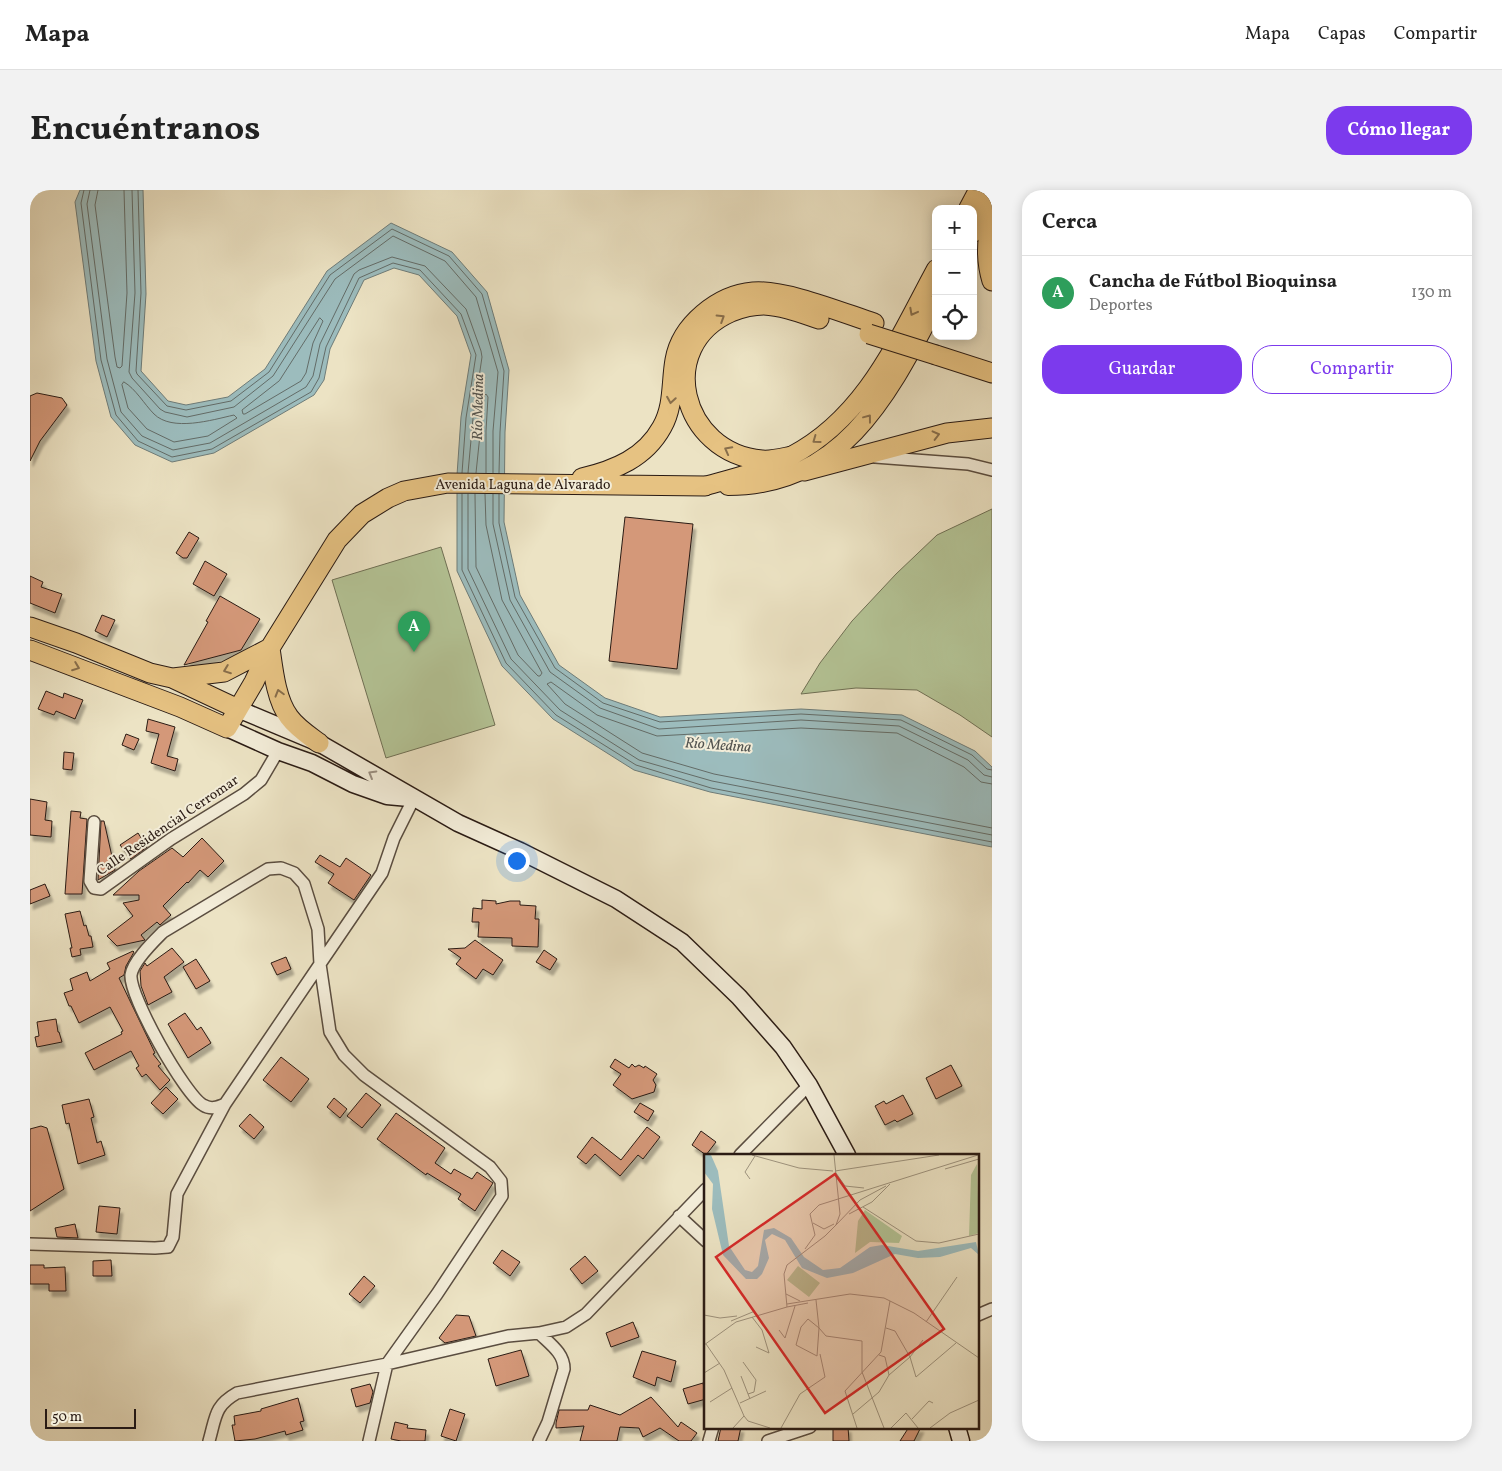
<!DOCTYPE html>
<html lang="es">
<head>
<meta charset="utf-8">
<style>
	body { margin:0; font-family:Vollkorn,serif; background:#f2f2f2; color:#222 }
	.controls { position:absolute; right:15px; top:15px; display:grid; overflow:hidden; border-radius:10px; box-shadow:0 2px 12px #0003 }
	.controls button { width:45px; height:45px; display:grid; place-items:center; padding:0; border:0; border-bottom:1px solid #e0e0e0; background:#fff; color:#222; font:25px sans-serif }
	.scale { position:absolute; left:15px; bottom:12px; width:91px; box-sizing:border-box; padding-left:5px; border:2px solid #2a1b14; border-top:0; font-size:14px; line-height:18px; white-space:nowrap; color:#2a1b14; -webkit-text-stroke:4px #f3edd9; paint-order:stroke }
	.you { position:absolute; left:486px; top:670px; width:18px; height:18px; margin:-12px; border:4px solid #fff; border-radius:50%; background:#1a73e8; box-shadow:0 0 0 8px #1a73e833 }
	.badge { display:grid; place-items:center; width:32px; height:32px; border-radius:50%; background:#7c3aed; color:#fff; font-size:16px; font-weight:700 }
	.pin { position:absolute; translate:-50% -41px; filter:drop-shadow(0 1px 2px #0008) }
	.pin::after { content:''; position:absolute; top:26px; width:18px; height:15px; background:inherit; clip-path:polygon(0 0,100% 0,50% 100%) }
	.list { margin:0; padding:0; list-style:none }
	h2 { display:flex; justify-content:space-between; align-items:center; height:65px; margin:0; padding:0 20px; font-size:21px }
	h2 small { font-size:16px; font-weight:400; color:#767676 }
	.list li { display:grid; grid-template-columns:32px 1fr auto; gap:15px; align-items:center; box-sizing:border-box; height:75px; padding:0 20px; border-top:1px solid #e0e0e0 }
	.list b { display:block; font-size:19px; white-space:nowrap }
	.list p { margin:0; font-size:16px; white-space:nowrap; color:#767676 }
	.list em { font-size:16px; font-style:normal; color:#767676 }
	.actions { display:flex; gap:10px; padding:15px 20px }
	.actions a { flex:1; padding:11px 0; border:1px solid #7c3aed; border-radius:20px; text-align:center; font-size:18px; color:#7c3aed }
	.actions .main { background:#7c3aed; color:#fff }
	.icon { flex:none; width:28px; height:28px; fill:none; stroke:currentColor; stroke-width:2; stroke-linecap:round; stroke-linejoin:round }
	.map { position:relative; flex:none; width:962px; height:1251px; overflow:hidden; border-radius:20px }
	header { display:flex; align-items:center; gap:30px; box-sizing:border-box; height:70px; padding:0 25px; background:#fff; border-bottom:1px solid #e0e0e0 }
	header strong { font-size:24px }
	nav { display:flex; gap:28px; margin-inline-start:auto; font-size:18px }
	.intro { display:flex; align-items:center; justify-content:space-between; box-sizing:border-box; height:120px; padding:0 30px }
	h1 { margin:0; font-size:35px }
	.button { padding:12px 22px; border-radius:20px; background:#7c3aed; color:#fff; font-size:18px; font-weight:700 }
	main { display:flex; gap:30px; padding:0 30px }
	aside { flex:1; background:#fff; border-radius:20px; box-shadow:0 2px 12px #0003 }
	.map>svg:first-child { display:block }
</style>
</head>
<body>
<header>
<strong>Mapa</strong>
<nav><a>Mapa</a><a>Capas</a><a>Compartir</a></nav>
</header>
<div class="intro"><h1>Encuéntranos</h1><a class="button">Cómo llegar</a></div>
<main>
<div class="map">
<svg width="962" height="1251" viewBox="0 0 962 1251">
	<defs>
		<filter id="shadow"><feDropShadow dx="3" dy="5.5" stdDeviation="1" flood-color="#0004"/></filter>
	</defs>
	<rect width="100%" height="100%" fill="#ece3c4"/>
	<filter id="stains"><feTurbulence type="fractalNoise" baseFrequency=".004" numOctaves="4"/><feColorMatrix values="0 0 0 0 .2 0 0 0 0 .09 0 0 0 0 .02 0 0 0 .5 -.17"/></filter>
	<radialGradient id="worn" r=".72"><stop offset=".6" stop-color="#630" stop-opacity="0"/><stop offset="1" stop-color="#630" stop-opacity=".3"/></radialGradient>
	<path fill="#b4c496" stroke="#6f7055" d="M962,319V547L930,525L887,500L826,498L771,504L790,473L822,431L866,384L907,345Z
		M411,357L465,535L356,568L302,390Z"/>
	<path fill="#9cbcbd" stroke="#6e7c79" d="M50,0H113L116,104L111,181L138,211L156,215L198,207L235,179L297,81L361,33L422,62L457,102L479,180L475,242L474,332L490,405L529,475L575,508L630,527L771,519L872,525L945,561L962,577V657L680,602L604,580L523,529L472,476L427,381V285L431,227L441,165L427,126L389,85L364,78L334,90L300,159L294,190L284,205L184,263L142,272L105,255L81,227L66,171L45,12Z"/>
	<g fill="none" stroke-linecap="round" stroke-linejoin="round">
		<path stroke="#636c68" stroke-width="1" d="M54,0L51,13L71,170L86,225L108,251L142,267L182,259L281,202L289,188L296,157L329,88L363,73L390,80L431,124L446,165L436,228L432,283
			M60,0L57,14L77,169L91,222L112,246L143,260L180,253L276,197L283,186L290,154L324,84L329,80L362,67L395,76L436,119L451,161L452,167L443,228L438,283
			M68,0L65,15L85,167L87,177L90,178L92,176L97,103L94,0
			M102,0L105,103L99,182L102,188L130,219L135,222L157,227L204,217L243,186L305,89L363,46L415,71L446,107L468,182L463,241V283
			M108,0L111,103L106,181L107,184L137,216L156,220L201,211L239,182L300,85L362,39L419,66L452,104L474,181L470,242L469,283
			M290,128L293,131L283,153L276,183L271,191L215,224H213L212,220L249,191Z
			M94,192C106,199 114,214 124,224C142,242 182,230 204,225L207,228L178,246L144,252L117,239L98,218L92,195Z
			M446,283L454,206L456,204L458,207L456,241V283
			M432,304V380L476,473L526,525L606,575L681,598L962,652
			M438,304V379L481,469L530,520L609,570L682,591L962,645
			M445,304L446,377L488,465L508,486H510L512,483L472,410L456,335L455,304
			M463,304V334L480,410L520,482L570,518L629,539L771,530L869,536L938,570L954,585L962,587
			M469,304V333L485,407L525,478L573,513L630,532L771,524L871,530L942,565L957,579L962,580
			M962,594L951,592L934,577L867,543L771,538L627,546L567,525L521,492L517,494L535,514L612,563L684,584L962,638"/>
	</g>
	<path fill="#d49879" stroke="#2a1b14" filter="url(#shadow)" d="M7,203L32,208L37,215L10,251L0,271V206Z
		M595,327L663,334L647,479L579,471Z
		M159,342L169,348L157,368H153L146,363Z
		M175,371L197,384L184,406L163,394Z
		M0,386L13,392L11,397L32,404L25,423L0,413Z
		M190,406L230,429L211,460L154,475L178,432L176,431Z
		M72,425L85,430L77,447L65,441Z
		M16,501L33,508L34,503L53,510L45,529L26,521L24,525L8,519Z
		M118,529L145,537L137,566L148,569L145,581L121,573L129,544L116,541Z
		M96,544L109,549L104,560L92,555Z
		M34,562L44,563L42,580L33,579Z
		M0,609L17,612L15,630L22,631L21,647L0,645Z
		M41,621L51,622L50,628L57,629L52,704H35Z
		M71,631H74L85,680L68,690Z
		M108,643L117,657L101,669L90,655Z
		M172,648L194,671L178,687L170,680L158,693L157,692L133,716L141,725L130,735L127,732L111,745L115,750L87,756L77,746L103,726L93,713L109,710V705H83L109,681L142,658L153,667Z
		M290,665L310,677L316,668L341,685L324,710L298,693L304,684L285,672Z
		M15,694L20,706L0,714V700Z
		M452,710L466,711V714L480,711H490V715L506,716L505,729H509L508,757L482,756V748L448,747L449,732H442L443,718L452,719Z
		M50,721L54,736L56,735L59,746H61L63,757L50,759L51,765L42,767L40,758H42L35,724Z
		M445,750L473,770L463,785L453,779L446,789L426,774L431,768L418,759L435,758Z
		M142,758L154,772L134,787L142,802L118,815L111,796L110,781L115,773L117,776Z
		M514,760L527,769L520,780L506,772Z
		M103,761L104,762L96,776L94,785L89,788L125,863L123,864L131,874L128,876L140,890L130,900L116,884L112,887L106,878L109,876L101,861L64,880L55,863L92,844L91,842L93,841L80,817L49,833L41,816H39L34,803L43,800L40,789L57,782L60,791L80,779L77,773Z
		M256,767L261,779L247,785L241,773Z
		M166,769L180,791L166,799L153,777Z
		M155,823L167,840L171,837L181,853L158,868L138,834Z
		M26,829L28,842H29L32,852L7,857L5,847L9,846L7,832Z
		M251,867L279,889L261,912L233,890Z
		M585,869L599,878L602,874L605,877L609,875L614,878L615,876L627,884L623,890L626,895L624,902L602,909L583,895L591,884L580,877Z
		M921,875L932,896L906,909L896,888Z
		M136,897L148,909L133,924L121,913Z
		M336,903L351,915L332,938L317,926Z
		M873,905L883,924L867,932L865,930L855,935L845,916L854,911L856,914Z
		M304,908L317,919L310,928L297,917Z
		M59,909L64,927L61,928L67,953L71,951L75,965L48,974L39,933L36,934L32,915Z
		M610,913L624,921L618,931L604,922Z
		M366,923L415,958L405,973L421,984L424,979L442,989L447,982L463,993L445,1021L428,1009L431,1004L397,983L396,985L347,949Z
		M220,924L234,937L224,949L209,936Z
		M11,936L17,938L34,999L0,1021V939Z
		M617,937L630,947L613,969L608,965L590,986L565,964L556,974L547,967L562,947L591,970Z
		M671,941L686,952L676,965L662,955Z
		M69,1016L90,1018L87,1044L66,1042Z
		M45,1034L48,1048L27,1047L25,1038Z
		M472,1060L490,1072L480,1086L463,1073Z
		M555,1066L568,1081L552,1094L540,1079Z
		M81,1070L82,1086H63V1071Z
		M0,1075H14V1078L35,1077L36,1101H19V1094H0Z
		M334,1086L345,1096L330,1113L319,1104Z
		M426,1125L439,1126L446,1146L415,1153L409,1148Z
		M603,1132L609,1147L581,1157L576,1143Z
		M491,1160L499,1186L466,1196L458,1169Z
		M612,1161L646,1171L641,1192L627,1187L625,1196L603,1187Z
		M673,1193L676,1209L658,1214L653,1199Z
		M340,1194L343,1202L340,1213L326,1217L321,1199Z
		M621,1207L648,1237L651,1232L667,1243L661,1251H649L630,1238L613,1247L609,1238L590,1237L587,1251H550L554,1236L526,1238V1233L529,1220H558L560,1215L590,1225Z
		M268,1208L274,1231L270,1232L273,1240L256,1245L255,1241L225,1249L205,1251L202,1235H205L204,1226L231,1221V1219Z
		M420,1219L435,1224L426,1251L411,1246Z
		M365,1232L378,1235L377,1238L396,1240L395,1251H371L361,1249Z
		M691,1237H711L708,1251H688Z
		M803,1237H818L819,1251H803Z
		M879,1237H891L884,1251H870Z"/>
	<g fill="none" stroke-linecap="round" stroke-linejoin="round">
		<defs>
			<path id="minor" d="M845,267L938,274L962,280
				M64,632L60,691L64,698L71,699L141,649L214,604L231,590L248,561
				M251,678L264,683L274,694L288,739L290,774L195,914C188,917 181,920 173,915C155,905 99,806 101,785C103,771 124,751 133,742L238,679Z
				M710,965L779,895
				M649,1026L676,1051
				M0,1054L125,1058L138,1057L143,1047L147,1004L195,914
				M948,1125L962,1119
				M179,1251C186,1227 184,1216 207,1203L357,1174L478,1146L509,1143L536,1137L556,1124L676,999
				M339,1251L357,1174L407,1104L472,1006L471,991L460,977L334,885L314,865L300,842L290,774L352,683L364,648L384,608
				M509,1251L518,1232L534,1179C534,1163 520,1154 509,1143
				M679,1251L683,1237
				M738,1251L780,1237"/>
			<path id="secondary" d="M208,519L289,553L428,633L490,661L586,709L652,752L709,807L753,857L779,895L817,965
				M197,538L248,561L282,573L323,594L357,606L379,608
				M927,1237L931,1251"/>
			<path id="primary" d="M938,19L948,0
				M943,43L962,8
				M675,296C704,288 734,281 761,266C836,227 868,149 906,79
				M698,296C814,296 859,203 906,114"/>
			<path id="trunk" d="M962,31C956,51 956,71 962,91
				M906,165L962,183
				M762,266C752,268 741,271 732,270C651,263 624,156 701,122C711,118 722,115 734,115C753,116 771,123 789,129
				M774,281L917,243L962,238
				M552,288C585,280 615,268 632,237C644,216 641,192 645,170C651,135 688,105 723,102C754,99 813,123 844,133
				M0,437L46,453L120,483L142,488L208,519
				M240,458C243,479 246,510 259,527C267,538 278,545 289,553
				M0,460L150,517L197,538L224,492L240,458L307,350L332,324L358,308L374,301L418,293L675,296
				M143,488L194,482L240,458"/>
		</defs>
		<use href="#minor" stroke="#5a4d40" stroke-width="14"/>
		<use href="#secondary" stroke="#2a1b14" stroke-width="19"/>
		<use href="#primary" stroke="#2a1b14" stroke-width="20"/>
		<use href="#trunk" stroke="#2a1b14" stroke-width="21"/>
		<use href="#minor" stroke="#f3edd9" stroke-width="11"/>
		<use href="#secondary" stroke="#f3edd9" stroke-width="16"/>
		<use href="#primary" stroke="#e6c282" stroke-width="18"/>
		<use href="#trunk" stroke="#e6c282" stroke-width="19"/>
		<defs>
			<path id="trunk-bridge" d="M839,144L906,165"/>
		</defs>
		<use href="#trunk-bridge" stroke="#2a1b14" stroke-width="21" stroke-linecap="butt"/>
		<use href="#trunk-bridge" stroke="#e6c282" stroke-width="19"/>
	</g>
	<defs><path id="oneway-chevron" d="M-2-3.5L2.5 0L-2 3.5" fill="none" stroke-width="1.6" stroke-linecap="round" stroke-linejoin="round" transform="scale(1.25)"/></defs>
	<g stroke="#886e4b">
		<use href="#oneway-chevron" transform="translate(883 122) rotate(118)"/>
		<use href="#oneway-chevron" transform="translate(691 128) rotate(-32)"/>
		<use href="#oneway-chevron" transform="translate(641 210) rotate(99)"/>
		<use href="#oneway-chevron" transform="translate(838 228) rotate(-53)"/>
		<use href="#oneway-chevron" transform="translate(906 245) rotate(-14)"/>
		<use href="#oneway-chevron" transform="translate(786 250) rotate(144)"/>
		<use href="#oneway-chevron" transform="translate(698 260) rotate(-152)"/>
		<use href="#oneway-chevron" transform="translate(46 477) rotate(21)"/>
		<use href="#oneway-chevron" transform="translate(197 480) rotate(159)"/>
		<use href="#oneway-chevron" transform="translate(249 503) rotate(-106)"/>
	</g>
	<use stroke="#998e80" href="#oneway-chevron" transform="translate(342 584) rotate(-150)"/>
	<g text-anchor="middle" dominant-baseline="central" stroke-width="4" stroke-linejoin="round" paint-order="stroke">
		<g font-size="14" fill="#2a1b14" stroke="#f3edd9">
			<text x="493" y="295">Avenida Laguna de Alvarado</text>
			<text transform="translate(138 636) rotate(-34)">Calle Residencial Cerromar</text>
		</g>
		<g font-size="15" font-style="italic" fill="#52534f" stroke="#f3edd9">
			<text transform="translate(449 217) rotate(-89)">Río Medina</text>
			<text transform="translate(688 556) rotate(4)">Río Medina</text>
		</g>
	</g>
	<g transform="translate(674 964)">
		<rect width="275" height="275" fill="#ece3c4"/>
		<path d="M273,10L275,79L265,82L267,21ZM161,56L198,82L195,89L166,88L151,99L154,67ZM94,112L116,129L105,143L83,126Z" fill="#b4c496"/>
		<path d="M0,1H7L14,17L25,92L41,116L48,118L54,112L60,76L70,74L87,84L100,103L119,116L136,114L166,93L178,91L214,97L272,88L275,101L267,94L236,103L214,104L191,100L149,119L123,124L98,114L81,86L68,80L61,86L65,104L58,120L53,125H42L19,101L8,55L9,30L0,18Z" fill="#9cbcbd"/>
		<path fill="none" stroke="#9e937e" stroke-width="1" d="M48,1L95,14L129,17M241,15L275,5M131,17L235,1M132,19L141,32L160,34M46,25L41,18L51,2M159,53L212,87L235,89L275,80M145,60L168,48L186,30M109,69L120,75L130,70M132,71L156,46L182,32M121,82L132,71L136,60L130,1M101,95L111,81L106,60L115,51L274,1M82,140L96,147M112,146L115,174L122,182L158,187V218L180,274M83,150L146,140L180,144L210,159L275,204M83,153L104,149M0,161L16,164M48,163L58,176L65,199L52,193M16,164L33,162M104,165L115,174L113,202L92,191L97,173ZM27,167L51,157M222,168L253,123M75,176L81,184L91,152M219,186L206,203L212,223L252,189M2,190L20,216L40,262L44,267L66,274M0,191L32,168L83,153L80,120L83,111L121,82M175,201L181,203L185,221M39,208L52,226L50,238L44,240M0,219L16,209M37,222L46,245M6,248L28,234M36,249L62,237M149,260L175,238L185,221L206,203L191,177L182,174M208,265L225,247L229,249M29,274L40,262M77,274L96,240L121,223L116,200M153,274L141,237L177,198L186,147M187,274L202,259L214,274M226,274L246,259L275,246"/>
		<path fill="#d62828" fill-opacity="0.15" stroke="#d62828" stroke-width="2.5" d="M131,20L240,175L121,259L12,103Z"/>
		<rect width="275" height="275" fill="none" stroke="#2a1b14" stroke-width="2.5"/>
	</g>
	<rect width="100%" height="100%" filter="url(#stains)"/>
	<rect width="100%" height="100%" fill="url(#worn)"/>
</svg>
<div class="controls">
<button>+</button>
<button>−</button>
<button><svg class="icon" aria-label="locate" viewBox="0 0 24 24"><circle cx="12" cy="12" r="6"/><path d="M12 2v4M12 18v4M2 12h4M18 12h4"/></svg></button>
</div>
<div class="scale">50 m</div>
<div class="you"></div>
<div class="pin badge" style="left:384px;top:462px;background:#2e9e5b">A</div>
</div>
<aside>
<h2>Cerca<small></small></h2>
<ul class="list">
<li><span class="badge" style="background:#2e9e5b">A</span><div><b>Cancha de Fútbol Bioquinsa</b><p>Deportes</p></div><em>130 m</em></li>
</ul>
<div class="actions"><a class="main">Guardar</a><a>Compartir</a></div>
</aside>
</main>
</body>
</html>
